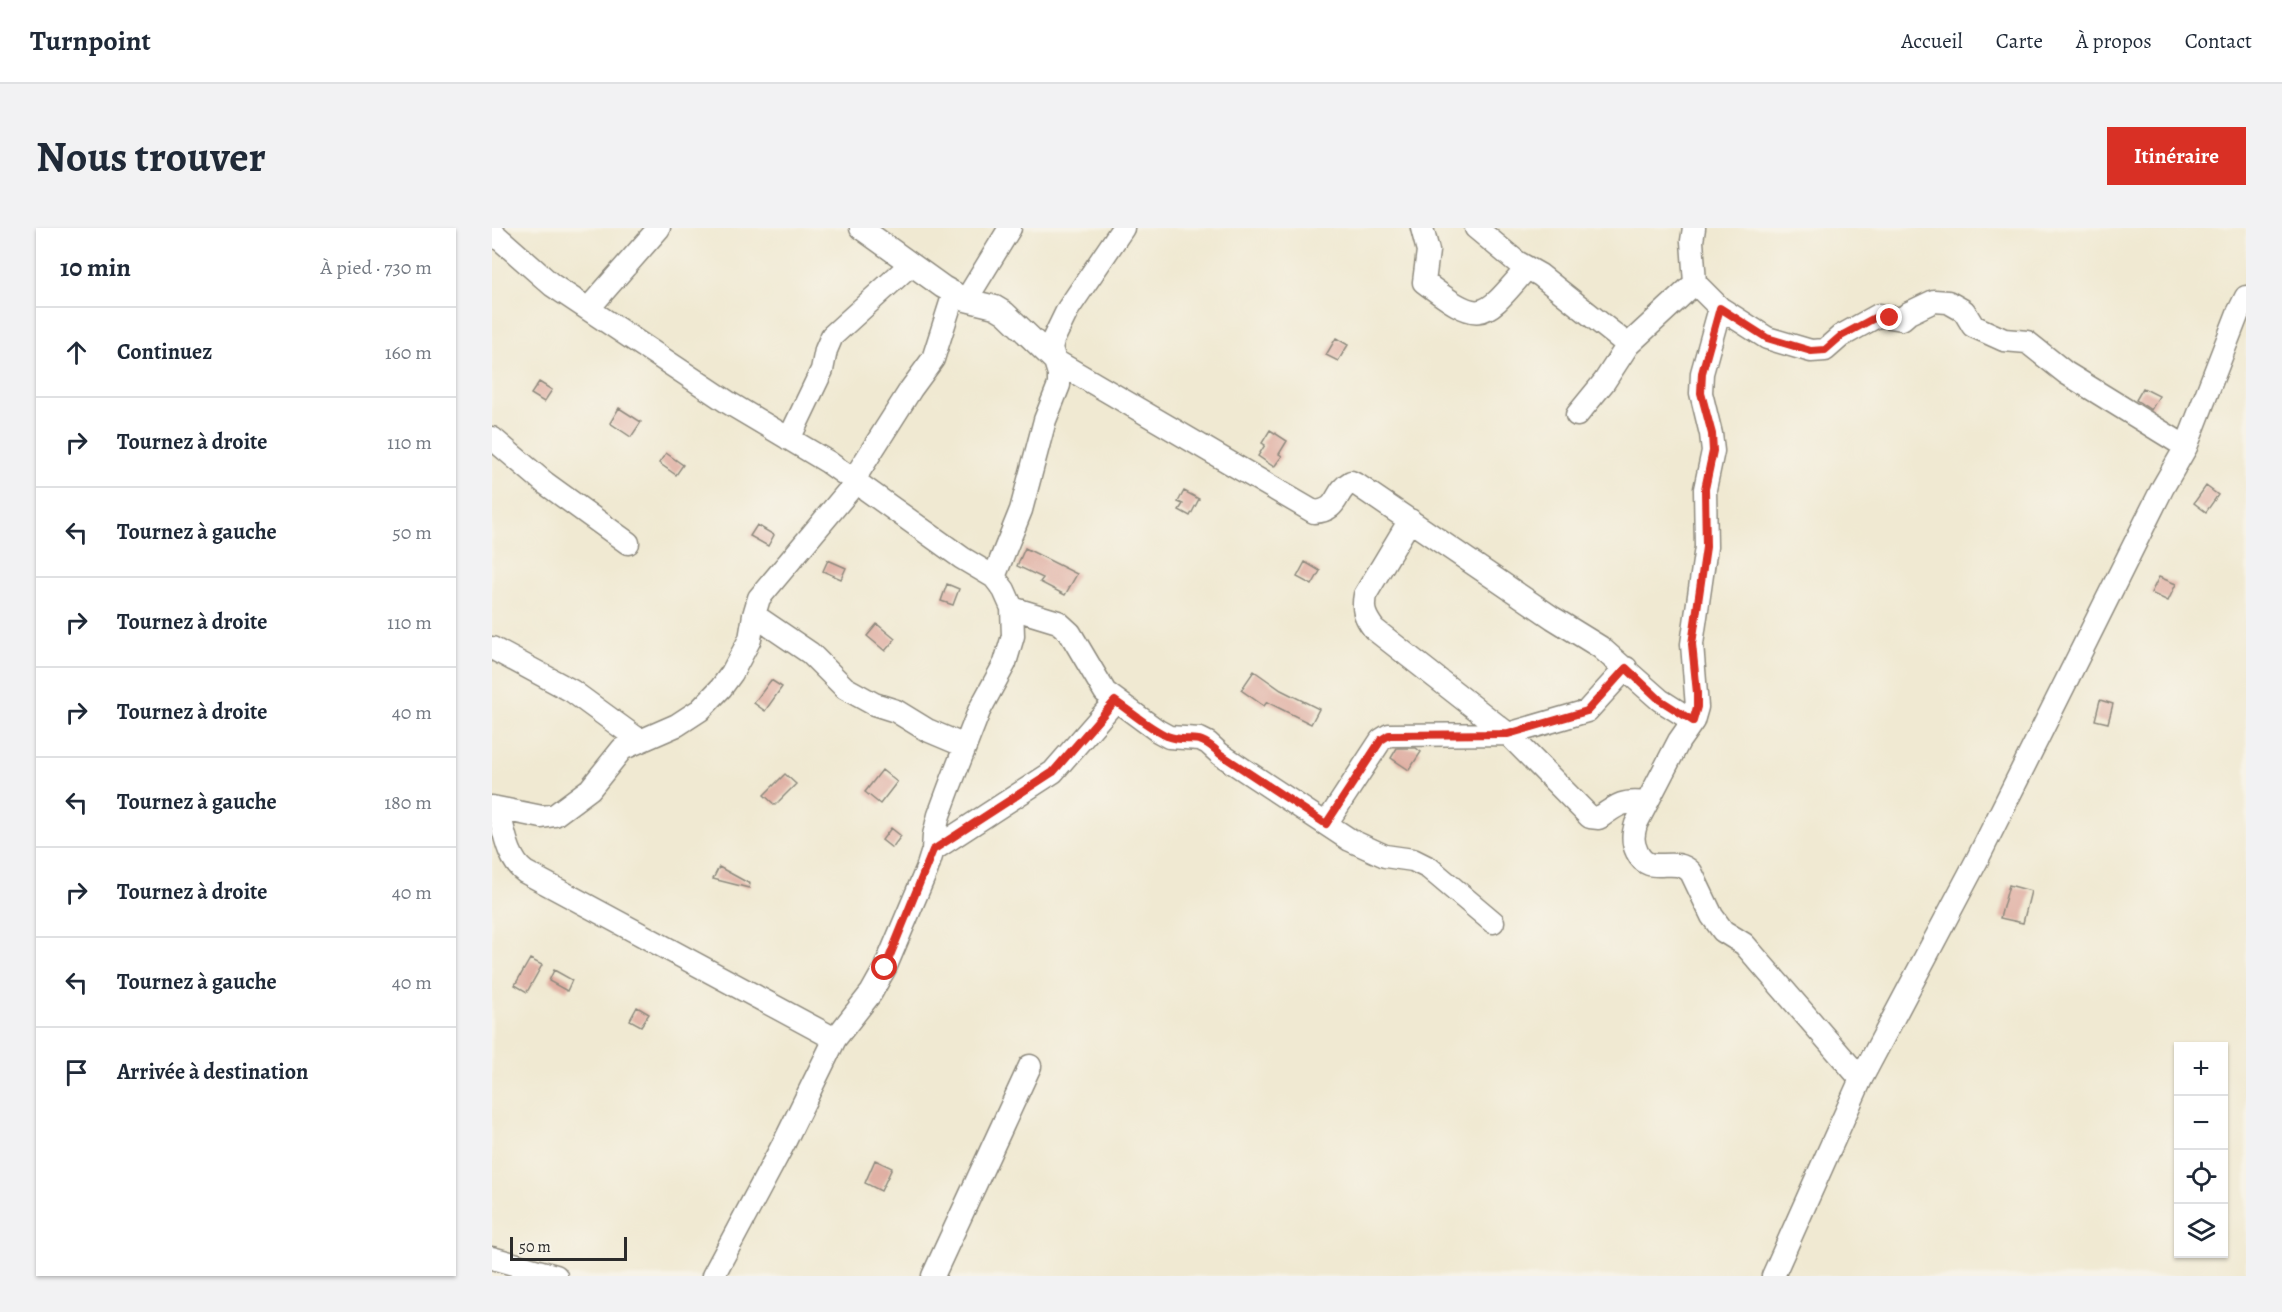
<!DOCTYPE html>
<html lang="fr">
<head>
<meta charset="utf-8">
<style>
	body { margin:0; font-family:Alegreya,serif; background:#f2f2f3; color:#1f2937 }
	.controls { position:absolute; right:18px; bottom:18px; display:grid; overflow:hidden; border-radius:0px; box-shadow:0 2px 4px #0004 }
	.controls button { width:54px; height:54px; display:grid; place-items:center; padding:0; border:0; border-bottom:2px solid #e0e1e3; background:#fff; color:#1f2937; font:30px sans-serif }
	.scale { position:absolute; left:18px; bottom:15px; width:117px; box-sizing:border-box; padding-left:6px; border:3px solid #2b2b2b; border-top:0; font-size:16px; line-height:21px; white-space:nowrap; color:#2b2b2b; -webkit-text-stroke:4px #f7f3e8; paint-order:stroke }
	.stop { position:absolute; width:18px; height:18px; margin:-14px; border:4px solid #d93025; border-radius:50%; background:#fff }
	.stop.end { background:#d93025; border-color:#fff; box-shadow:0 2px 6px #0008 }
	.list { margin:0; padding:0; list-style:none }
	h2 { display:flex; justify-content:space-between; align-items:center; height:78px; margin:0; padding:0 24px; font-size:26px }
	h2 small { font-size:20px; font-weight:400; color:#747a83 }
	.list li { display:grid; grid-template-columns:39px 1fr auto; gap:18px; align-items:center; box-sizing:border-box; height:90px; padding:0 24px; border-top:2px solid #e0e1e3 }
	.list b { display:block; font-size:22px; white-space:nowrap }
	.list em { font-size:20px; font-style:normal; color:#747a83 }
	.icon { flex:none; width:33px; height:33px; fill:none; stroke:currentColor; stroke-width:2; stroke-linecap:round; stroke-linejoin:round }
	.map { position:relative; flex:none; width:1754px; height:1048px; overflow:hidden; border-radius:0px }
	header { display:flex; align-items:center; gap:36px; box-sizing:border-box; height:84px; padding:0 30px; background:#fff; border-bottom:2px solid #e0e1e3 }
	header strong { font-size:28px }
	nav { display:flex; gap:33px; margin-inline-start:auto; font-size:21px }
	.intro { display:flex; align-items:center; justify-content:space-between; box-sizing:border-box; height:144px; padding:0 36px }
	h1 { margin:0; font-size:42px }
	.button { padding:15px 27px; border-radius:0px; background:#d93025; color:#fff; font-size:21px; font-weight:700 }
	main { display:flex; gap:36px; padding:0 36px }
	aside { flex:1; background:#fff; border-radius:0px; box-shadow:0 2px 4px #0004 }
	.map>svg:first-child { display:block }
</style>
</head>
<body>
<header>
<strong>Turnpoint</strong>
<nav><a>Accueil</a><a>Carte</a><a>À propos</a><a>Contact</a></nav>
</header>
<div class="intro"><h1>Nous trouver</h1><a class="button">Itinéraire</a></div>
<main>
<aside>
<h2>10 min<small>À pied · 730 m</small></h2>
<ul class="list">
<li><svg class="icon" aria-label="ahead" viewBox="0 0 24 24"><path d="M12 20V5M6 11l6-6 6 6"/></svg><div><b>Continuez</b></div><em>160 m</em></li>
<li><svg class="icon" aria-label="right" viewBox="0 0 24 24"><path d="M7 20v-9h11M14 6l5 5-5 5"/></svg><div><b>Tournez à droite</b></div><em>110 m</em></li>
<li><svg class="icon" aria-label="left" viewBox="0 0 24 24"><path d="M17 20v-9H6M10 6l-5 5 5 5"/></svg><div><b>Tournez à gauche</b></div><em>50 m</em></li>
<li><svg class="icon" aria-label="right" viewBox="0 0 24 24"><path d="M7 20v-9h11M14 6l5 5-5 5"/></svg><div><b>Tournez à droite</b></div><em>110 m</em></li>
<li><svg class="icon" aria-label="right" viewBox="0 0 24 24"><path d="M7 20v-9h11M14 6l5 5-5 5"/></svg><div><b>Tournez à droite</b></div><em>40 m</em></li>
<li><svg class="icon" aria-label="left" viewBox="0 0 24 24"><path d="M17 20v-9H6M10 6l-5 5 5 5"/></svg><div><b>Tournez à gauche</b></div><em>180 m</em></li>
<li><svg class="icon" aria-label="right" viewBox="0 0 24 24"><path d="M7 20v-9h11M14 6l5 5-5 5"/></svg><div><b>Tournez à droite</b></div><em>40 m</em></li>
<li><svg class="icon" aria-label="left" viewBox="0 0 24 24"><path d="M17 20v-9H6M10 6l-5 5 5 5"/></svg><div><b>Tournez à gauche</b></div><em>40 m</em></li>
<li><svg class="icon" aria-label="arrive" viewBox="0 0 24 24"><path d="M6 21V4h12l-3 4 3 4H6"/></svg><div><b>Arrivée à destination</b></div></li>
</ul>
</aside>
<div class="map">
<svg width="1754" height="1048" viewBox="0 0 1754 1048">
	<rect width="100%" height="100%" fill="#f7f3e8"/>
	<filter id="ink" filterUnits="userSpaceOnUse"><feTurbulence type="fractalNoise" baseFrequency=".0167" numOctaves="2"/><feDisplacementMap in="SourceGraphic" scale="12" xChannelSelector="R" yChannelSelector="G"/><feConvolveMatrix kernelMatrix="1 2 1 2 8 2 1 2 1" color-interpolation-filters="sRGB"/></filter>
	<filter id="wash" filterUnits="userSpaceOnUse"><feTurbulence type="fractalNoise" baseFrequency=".008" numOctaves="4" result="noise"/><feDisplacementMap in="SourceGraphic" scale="24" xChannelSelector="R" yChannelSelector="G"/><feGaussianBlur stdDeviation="1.35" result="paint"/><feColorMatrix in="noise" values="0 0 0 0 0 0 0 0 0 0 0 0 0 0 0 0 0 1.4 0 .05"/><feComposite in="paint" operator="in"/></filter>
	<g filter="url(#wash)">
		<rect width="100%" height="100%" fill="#f0e9d2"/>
		<g id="blocks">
			<path fill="#e0afa3" d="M844,110L856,117L846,133L834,127Z
				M47,154L60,162L52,174L39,166Z
				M1651,160L1667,168L1659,182L1644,172Z
				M127,180L149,194L139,209L118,195Z
				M778,202L795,213L787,226L790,228L782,239L766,228L773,217L770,215Z
				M174,225L191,237L184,247L167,235Z
				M1714,258L1726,267L1714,284L1702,275Z
				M692,263L707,271L698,288L687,282L691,276L686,274Z
				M265,297L282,307L276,318L258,308Z
				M533,320L585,346L573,367L548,354L551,350L525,338Z
				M336,332L354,340L349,351L331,343Z
				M813,334L828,343L820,357L805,349Z
				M1667,349L1684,356L1676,373L1659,365Z
				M455,356L467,361L461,377L449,373Z
				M385,396L403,411L393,423L375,408Z
				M762,443L789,462L827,481L819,496L775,474L772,478L749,462Z
				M279,452L290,459L273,483L262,475Z
				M1608,472L1621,476L1616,495L1603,492Z
				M905,520H924L929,524L917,542L899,530Z
				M390,542L405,554L388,576L373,564Z
				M293,546L304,556L283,577L272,567Z
				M399,600L409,608L400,620L390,612Z
				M227,639L258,656L257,660L221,651Z
				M1517,657L1539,663L1531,695L1508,690Z
				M38,731L50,737L35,764L23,757Z
				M62,742L80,752L75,763L57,753Z
				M145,779L157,786L149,798L138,792Z
				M383,932L400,940L389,963L373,955Z"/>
		</g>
	</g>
	<g filter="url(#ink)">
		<use href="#blocks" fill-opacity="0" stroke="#8e8a7e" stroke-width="1.5"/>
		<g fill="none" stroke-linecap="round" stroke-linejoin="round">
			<defs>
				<path id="minor" d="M369,0L451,59L474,72L503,79L513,85L562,132L822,284C849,282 841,264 859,254L867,258L1061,390L1108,419L1168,472L1201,493
					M930,0L936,23L932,54C990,98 990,92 1035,40
					M984,0L1025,34L1048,47L1136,117
					M1202,0L1200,13L1203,55L1228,80L1210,145L1209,165L1219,206L1221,223L1213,261L1214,319L1200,416L1205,479L1201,493L1187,513L1144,596C1141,606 1140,614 1145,624C1157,650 1181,626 1199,644L1220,688L1231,703L1252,716L1369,851
					M0,4L60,57L237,175L336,234L470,330L502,349
					M474,72L518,0
					M1228,80L1275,110L1319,123L1333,122L1349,108L1387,87L1410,91L1417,85L1442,73L1456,74L1472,83L1481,98L1512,112L1535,114L1574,145L1694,219
					M96,81L167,0
					M1085,187L1112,154L1136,117L1203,55
					M0,210L53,255L136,315
					M297,211L330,142L334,122L340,108L418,37
					M918,292L873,367C870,382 873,389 882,401L1016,506L1098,589L1107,590C1126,576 1131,572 1155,575
					M520,380L566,394L578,405L613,464L666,503L677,509L708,511L716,515L728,526L858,612L893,628L921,632L937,640L1001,694
					M262,387L318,425L353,460L382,476L404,483L435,502L473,518
					M0,420L80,463L147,512
					M0,579L50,589L63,587L98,561L130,521L185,497L208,482L229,460L240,445L258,411L262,387L267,370L364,254L367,243L419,161L441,131L462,65
					M6,581C12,601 15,631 33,644L343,811
					M834,596L889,512L897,507L1016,506L1095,483L1134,440
					M441,622L561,544L623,473
					M0,1030L64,1048
					M221,1048L293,913L343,811L379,765L393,740L435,641L441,622L442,607L447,587L457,560L487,483L513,435L521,408L520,380L512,362L502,349L529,282L553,192L567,157V146L559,120L561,112L576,81L631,0
					M441,1048L538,838
					M1281,1048L1369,851L1485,632L1671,259L1694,219L1746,85L1754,69"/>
			</defs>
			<use href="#minor" stroke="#8e8a7e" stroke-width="25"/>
			<use href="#minor" stroke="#fff" stroke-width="22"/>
		</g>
	</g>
	<g fill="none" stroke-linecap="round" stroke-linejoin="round" filter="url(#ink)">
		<path stroke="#d93025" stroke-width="8" d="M393,740L441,622L561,544L623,473C639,484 657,500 675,508C699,517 704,502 728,526L834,596L889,512L897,507L1016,506L1095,483L1134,440L1168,472L1201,493L1205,479V465L1200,416L1214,319L1213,261L1221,223L1220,206L1209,165L1210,145L1228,80L1275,110L1319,123L1333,122L1349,108L1388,87L1398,90"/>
	</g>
</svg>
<div class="controls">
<button>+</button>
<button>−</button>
<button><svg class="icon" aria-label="locate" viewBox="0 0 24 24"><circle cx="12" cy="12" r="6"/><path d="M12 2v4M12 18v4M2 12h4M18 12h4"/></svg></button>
<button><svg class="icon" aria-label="layers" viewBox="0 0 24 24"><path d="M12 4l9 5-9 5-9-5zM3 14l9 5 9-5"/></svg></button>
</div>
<div class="scale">50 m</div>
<div class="stop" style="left:393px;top:740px"></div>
<div class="stop end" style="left:1398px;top:90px"></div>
</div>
</main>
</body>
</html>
